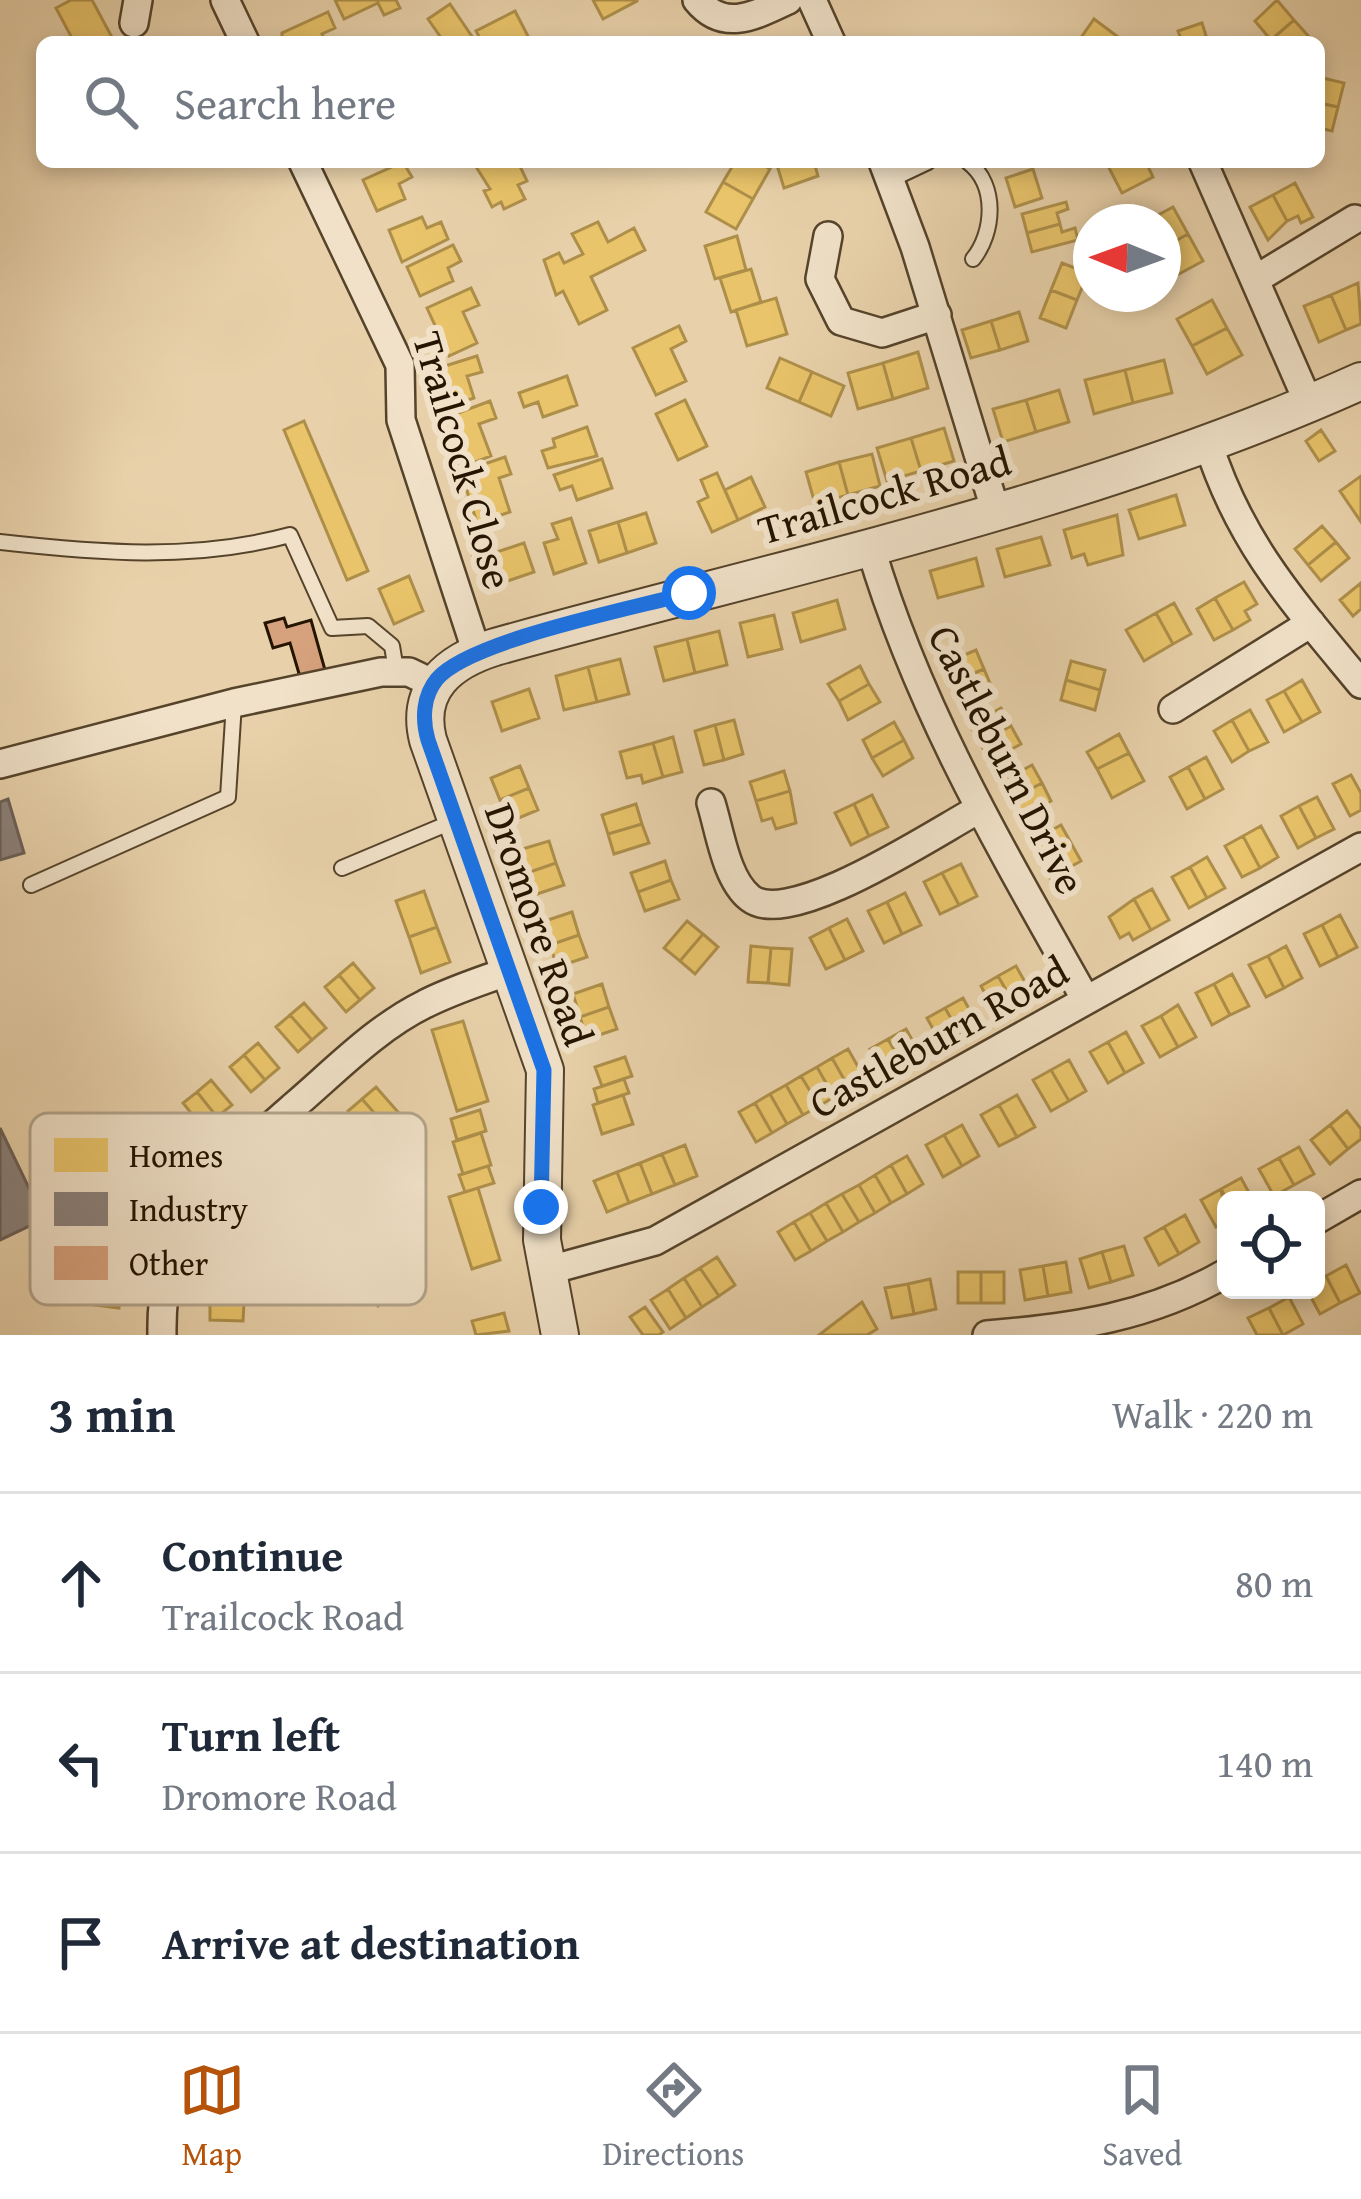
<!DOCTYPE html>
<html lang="en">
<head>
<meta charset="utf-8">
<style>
	body { margin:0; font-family:"Gentium Book Plus",serif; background:#f6f6f7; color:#1f2937 }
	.controls { position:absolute; right:36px; bottom:36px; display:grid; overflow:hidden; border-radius:18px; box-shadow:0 6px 18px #0003 }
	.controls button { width:108px; height:108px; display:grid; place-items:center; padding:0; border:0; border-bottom:3px solid #e0e1e3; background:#fff; color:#1f2937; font:60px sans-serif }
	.compass { position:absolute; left:1073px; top:204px; width:108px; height:108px; border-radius:50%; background:#fff; box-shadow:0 6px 18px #0003; rotate:271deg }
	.stop { position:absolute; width:36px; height:36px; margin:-27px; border:9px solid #1a73e8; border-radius:50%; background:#fff }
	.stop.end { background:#1a73e8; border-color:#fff; box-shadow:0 3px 12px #0008 }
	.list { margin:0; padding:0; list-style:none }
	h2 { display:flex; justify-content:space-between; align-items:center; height:156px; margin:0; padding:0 48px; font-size:51px }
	h2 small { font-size:39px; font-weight:400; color:#747a83 }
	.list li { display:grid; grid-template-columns:78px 1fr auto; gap:36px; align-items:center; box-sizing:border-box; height:180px; padding:0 48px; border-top:3px solid #e0e1e3 }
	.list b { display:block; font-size:45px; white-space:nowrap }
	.list p { margin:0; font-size:39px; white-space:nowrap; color:#747a83 }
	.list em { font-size:39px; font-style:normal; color:#747a83 }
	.icon { flex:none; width:66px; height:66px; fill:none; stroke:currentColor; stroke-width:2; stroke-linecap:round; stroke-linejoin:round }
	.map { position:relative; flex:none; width:1361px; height:1335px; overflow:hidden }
	.search { position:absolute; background:#fff; box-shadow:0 6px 18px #0003; left:36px; right:36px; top:36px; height:132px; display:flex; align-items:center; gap:30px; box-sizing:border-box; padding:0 42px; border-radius:18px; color:#747a83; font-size:45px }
	.sheet { height:696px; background:#fff }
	nav { display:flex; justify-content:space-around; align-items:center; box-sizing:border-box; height:168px; border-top:3px solid #e0e1e3; background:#fff; font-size:33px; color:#747a83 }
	nav a { display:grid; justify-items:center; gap:6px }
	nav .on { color:#b45309 }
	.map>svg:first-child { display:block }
</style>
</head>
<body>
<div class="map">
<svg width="1361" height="1335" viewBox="0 0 1361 1335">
	<rect width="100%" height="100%" fill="#e8d1aa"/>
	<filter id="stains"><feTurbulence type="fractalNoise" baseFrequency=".00167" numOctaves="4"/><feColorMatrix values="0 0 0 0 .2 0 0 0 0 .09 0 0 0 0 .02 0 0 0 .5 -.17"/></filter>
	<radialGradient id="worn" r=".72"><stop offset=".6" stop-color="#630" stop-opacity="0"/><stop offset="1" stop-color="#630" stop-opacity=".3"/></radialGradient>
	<path fill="#e9c46a" stroke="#ae8f4a" stroke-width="3" d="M71,0H92L114,41L69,42L73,40L56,8Z
		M335,0H396L400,8L384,15L378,3L344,19Z
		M593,0H637V1L603,19Z
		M1277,0L1294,20L1271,40L1255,21Z
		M450,4L475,41L473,42H444L428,19Z
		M515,11L531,42H482L476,31Z
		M328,12L335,28L322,34L326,42H282V33Z
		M1094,19L1122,40L1121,42H1078Z
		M1294,20L1311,39L1273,42L1271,40Z
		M1202,23L1208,42H1182L1178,31Z
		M1319,77L1344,83L1338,107L1319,103Z
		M1319,103L1338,107L1332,131L1319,128Z
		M403,162L412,177L399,184L405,199L377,211L363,180Z
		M473,162H518L527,181L518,185L525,199L504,209L501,202L492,207L484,191L490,189Z
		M735,162H758L770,169L753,199L723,182Z
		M776,162H814L818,176L784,188Z
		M1115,162H1146L1153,177L1122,193L1108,166Z
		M1033,169L1042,198L1015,207L1006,178Z
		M723,182L753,199L736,229L706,212Z
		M1295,183L1313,217L1301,223L1298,216L1287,221L1273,195Z
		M1273,195L1287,221L1268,240L1250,207Z
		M1066,202L1068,209L1057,213L1060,224L1027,233L1022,214Z
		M1173,207L1188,234L1163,248V222H1145Z
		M422,217L427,228L441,222L448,239L402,262L389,230Z
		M598,222L608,242L634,228L645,250L591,277L607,310L579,324L563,291L556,295L544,260L559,253L564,263L583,254L572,234Z
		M1060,224L1062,232L1075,228L1078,240L1032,252L1027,233Z
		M1188,234L1203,261L1168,280L1163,248Z
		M737,236L746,270L715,279L705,246Z
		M453,245L461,261L448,268L453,281L420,296L407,267Z
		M1062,263L1088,273L1077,300L1051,290Z
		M751,269L761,302L731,312L720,278Z
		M1358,283L1361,324L1346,330L1331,295Z
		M471,288L479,305L463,312L477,343L449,356L427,308Z
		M1051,290L1077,300L1066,328L1040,318Z
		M1331,295L1346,330L1319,342L1304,306Z
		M776,298L787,334L747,346L736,310Z
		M1212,300L1227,328L1192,346L1177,319Z
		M1019,312L1028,341L1000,350L991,321Z
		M991,321L1000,350L971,358L962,330Z
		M679,326L686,341L671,349L686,381L656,395L633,348Z
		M1227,328L1242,355L1207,374L1192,346Z
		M918,352L928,388L893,399L883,363Z
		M477,356L482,372L467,376L474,398L441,409L429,371Z
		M780,358L812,372L799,402L767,388Z
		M1164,360L1172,393L1133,403L1125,370Z
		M883,363L893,399L858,409L848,373Z
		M1125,370L1133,403L1094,414L1085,380Z
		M812,372L844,386L831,416L799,402Z
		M567,376L577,405L543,417L538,402L524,407L519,393Z
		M1059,390L1069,422L1036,432L1026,400Z
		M685,400L707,446L678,460L656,414Z
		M1026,400L1036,432L1003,442L993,409Z
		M490,401L496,418L479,424L491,456L460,468L442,419Z
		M304,421L368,571L347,580L284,430Z
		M587,427L597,456L548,468L542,451L555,447L553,439Z
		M944,428L954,461L921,471L911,438Z
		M1321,430L1335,451L1319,461L1306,441Z
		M911,438L921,471L887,481L877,448Z
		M872,454L880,486L848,495L839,462Z
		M505,457L511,474L499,478L510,512L477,523L461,472Z
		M602,459L612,488L577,500L572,486L560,490L554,475Z
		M839,462L848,495L815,504L806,472Z
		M717,473L738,520L712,532L698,502L708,497L701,480Z
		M1361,476V522L1340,491Z
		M751,477L765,507L738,520L725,490Z
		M1176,495L1185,525L1139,539L1129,510Z
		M646,513L656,543L627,553L618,522Z
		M1117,515L1123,555L1088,565L1084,554L1072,558L1064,530Z
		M571,518L586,563L554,574L544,543L558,539L552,524Z
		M618,522L627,553L599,562L589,531Z
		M1322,526L1336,542L1308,565L1295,549Z
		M1041,537L1050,565L1005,577L997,549Z
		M488,538L494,553L524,543L534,572L484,589L469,545Z
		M1336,542L1349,558L1321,581L1308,565Z
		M976,558L983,586L938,598L930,571Z
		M409,576L423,611L394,624L379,589Z
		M1244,582L1257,604L1245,611L1250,620L1233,630L1215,598Z
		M1361,583V609L1353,616L1340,600Z
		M1215,598L1233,630L1214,640L1197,609Z
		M837,600L845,629L801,642L793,613Z
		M1174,603L1191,634L1173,644L1156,613Z
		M1156,613L1173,644L1144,661L1126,630Z
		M774,615L782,649L748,657L740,623Z
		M719,631L727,665L695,673L687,639Z
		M687,639L695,673L664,681L655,647Z
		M976,650L984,669L951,683L943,664Z
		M620,659L629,694L597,702L588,667Z
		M1071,661L1105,670L1100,690L1066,680Z
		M860,666L869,684L839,701L828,684Z
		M588,667L597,702L564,710L556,676Z
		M984,669L992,688L959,702L951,683Z
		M1066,680L1100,690L1095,710L1061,700Z
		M1302,680L1320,712L1302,722L1284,691Z
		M869,684L880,702L848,720L839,701Z
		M529,689L539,718L502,731L492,702Z
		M1284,691L1302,722L1284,732L1267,700Z
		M1001,708L1011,726L980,743L970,725Z
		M1250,710L1268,742L1249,751L1232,720Z
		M734,720L743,754L724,760L715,725Z
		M1232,720L1249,751L1232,762L1214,731Z
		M894,722L904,740L872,758L863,740Z
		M715,725L724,760L704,765L695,731Z
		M1011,726L1021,744L990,761L980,743Z
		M1119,734L1129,753L1097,769L1087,752Z
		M673,737L682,772L663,777L653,743Z
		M904,740L913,758L883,776L872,758Z
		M653,743L663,777L643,783L641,775L627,778L620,752Z
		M1129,753L1144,781L1112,798L1097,769Z
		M1206,757L1223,789L1205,799L1188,767Z
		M1032,765L1042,783L1010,800L1001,782Z
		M520,766L529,788L500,800L491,778Z
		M1188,767L1205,799L1187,809L1170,777Z
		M784,771L790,791L756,801L750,782Z
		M1351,775L1361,793V810L1350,816L1333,784Z
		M1042,783L1051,801L1020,818L1010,800Z
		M529,788L538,810L509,822L500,800Z
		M790,791L796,823L776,829L772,818L762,821L756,801Z
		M872,795L888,827L869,836L854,804Z
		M1317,797L1334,829L1316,838L1299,806Z
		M636,804L642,824L608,834L602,815Z
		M854,804L869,836L851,845L835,813Z
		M1299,806L1316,838L1298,848L1281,816Z
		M642,824L649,843L614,854L608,834Z
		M1061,825L1071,843L1040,860L1030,842Z
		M1261,826L1278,857L1260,868L1243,836Z
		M1243,836L1260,868L1242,877L1225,846Z
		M549,841L556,863L527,873L519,850Z
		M1071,843L1081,861L1050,878L1040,860Z
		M1207,857L1225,888L1207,898L1190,867Z
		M665,861L671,880L638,892L631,873Z
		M556,863L564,885L534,895L527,873Z
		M961,864L977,896L959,905L942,873Z
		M1190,867L1207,898L1189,908L1172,877Z
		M942,873L959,905L940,914L924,882Z
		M671,880L679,899L645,911L638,892Z
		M1152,889L1169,920L1151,930L1134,899Z
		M424,891L437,927L409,937L396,901Z
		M905,893L921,925L902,934L887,902Z
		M1134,899L1151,930L1133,940L1129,933L1120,938L1109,917Z
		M887,902L902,934L884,943L868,911Z
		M572,912L579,935L550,945L542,922Z
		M1340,915L1357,947L1338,957L1322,925Z
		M847,919L863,951L845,960L829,928Z
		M687,921L703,934L680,961L664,948Z
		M1322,925L1338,957L1320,966L1304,934Z
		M437,927L450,962L421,973L409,937Z
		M829,928L845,960L826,969L810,938Z
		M703,934L718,947L695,974L680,961Z
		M579,935L587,957L557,967L550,945Z
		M751,946L771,948L768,983L748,982Z
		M1286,946L1302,978L1284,988L1268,956Z
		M771,948L792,949L789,985L768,983Z
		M1268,956L1284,988L1266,997L1249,965Z
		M353,963L374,988L360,1000L339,975Z
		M1016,966L1034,998L1016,1007L998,976Z
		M1232,974L1249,1006L1230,1015L1214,984Z
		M339,975L360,1000L346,1012L325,987Z
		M998,976L1016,1007L998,1018L981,986Z
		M602,984L609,1007L580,1017L573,994Z
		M1214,984L1230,1015L1212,1025L1196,993Z
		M963,998L980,1029L963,1039L945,1008Z
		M304,1003L326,1028L312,1040L290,1015Z
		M1178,1005L1196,1037L1178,1047L1161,1016Z
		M609,1007L617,1029L587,1039L580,1017Z
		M945,1008L963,1039L944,1049L927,1018Z
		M290,1015L312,1040L298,1052L276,1027Z
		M1161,1016L1178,1047L1160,1057L1142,1026Z
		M463,1021L488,1101L457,1111L432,1030Z
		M906,1029L924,1061L906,1071L888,1039Z
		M1126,1032L1143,1063L1125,1073L1108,1042Z
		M888,1039L906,1071L888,1081L870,1049Z
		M1108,1042L1125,1073L1108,1083L1090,1052Z
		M258,1043L279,1068L265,1080L244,1055Z
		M848,1049L865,1079L849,1088L832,1058Z
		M244,1055L265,1080L251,1092L230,1067Z
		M625,1057L632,1076L602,1086L595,1067Z
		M832,1058L849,1088L834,1097L817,1067Z
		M1069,1060L1086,1091L1069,1101L1051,1070Z
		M817,1067L834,1097L819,1106L801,1076Z
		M1051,1070L1069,1101L1051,1111L1033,1080Z
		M801,1076L819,1106L803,1115L786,1085Z
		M624,1079L629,1093L598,1103L594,1089Z
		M211,1080L232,1105L217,1117L197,1092Z
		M786,1085L803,1115L787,1124L770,1094Z
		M376,1087L398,1112L384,1124L362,1099Z
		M197,1092L217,1117L204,1129L183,1103Z
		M770,1094L787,1124L772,1133L755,1103Z
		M623,1095L633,1124L602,1134L593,1105Z
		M1017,1095L1035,1127L1017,1137L999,1105Z
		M362,1099L384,1124L370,1136L348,1111Z
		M755,1103L772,1133L756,1142L739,1112Z
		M999,1105L1017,1137L999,1146L981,1115Z
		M480,1110L486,1131L457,1140L451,1119Z
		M1347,1111L1361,1129V1139L1348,1149L1330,1125Z
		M962,1125L979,1156L962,1166L944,1135Z
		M1330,1125L1348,1149L1330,1164L1311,1140Z
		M481,1133L491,1165L463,1174L453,1142Z
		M944,1135L962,1166L943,1177L926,1145Z
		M685,1145L697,1176L675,1185L662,1154Z
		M1299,1147L1314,1174L1294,1185L1279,1158Z
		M662,1154L675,1185L652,1194L640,1163Z
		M907,1156L923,1184L907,1194L891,1165Z
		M1279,1158L1294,1185L1274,1196L1259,1169Z
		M640,1163L652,1194L629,1203L617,1172Z
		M891,1165L907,1194L891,1203L875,1175Z
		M488,1166L494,1183L465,1192L459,1175Z
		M617,1172L629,1203L607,1212L594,1181Z
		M875,1175L891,1203L875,1213L859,1185Z
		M1241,1178L1253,1200H1227L1221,1189Z
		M859,1185L875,1213L859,1222L842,1194Z
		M478,1188L500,1260L472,1269L449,1197Z
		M1221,1189L1226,1222L1216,1227L1201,1200Z
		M842,1194L859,1222L843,1232L826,1203Z
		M826,1203L843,1232L827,1241L810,1213Z
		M810,1213L827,1241L811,1251L794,1222Z
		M1185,1215L1199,1242L1179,1254L1164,1227Z
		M794,1222L811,1251L795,1260L778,1232Z
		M1164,1227L1179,1254L1159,1265L1145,1238Z
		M1124,1246L1133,1275L1111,1282L1102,1252Z
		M1102,1252L1111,1282L1089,1288L1080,1259Z
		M717,1257L735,1285L719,1296L700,1268Z
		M1066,1262L1071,1292L1048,1296L1043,1266Z
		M1346,1265L1360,1293L1340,1303L1326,1276Z
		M1043,1266L1048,1296L1025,1300L1020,1270Z
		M381,1268L396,1278L378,1306L363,1296Z
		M700,1268L719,1296L702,1307L684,1278Z
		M958,1272H981V1303H958Z
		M981,1272H1004V1303H981Z
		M1326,1276L1340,1303L1320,1314L1307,1290H1316V1281Z
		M684,1278L702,1307L686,1318L668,1289Z
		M930,1279L936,1309L914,1314L908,1284Z
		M908,1284L914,1314L892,1318L885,1288Z
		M88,1286L121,1289L119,1308L87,1304Z
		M668,1289L686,1318L670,1329L651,1300Z
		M1289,1297L1303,1324L1283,1335L1269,1308Z
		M210,1302L244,1303L243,1321L210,1320Z
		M862,1302L877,1329L867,1335H819Z
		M645,1307L663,1332L659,1335H643L630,1317Z
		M1269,1308L1283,1335H1257L1248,1318Z
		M504,1313L509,1331L476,1335L472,1321Z"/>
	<path fill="#8a817c" stroke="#6b6057" stroke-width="3" d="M8,799L24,853L0,860V802Z
		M0,1128L44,1219L0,1240Z"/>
	<path fill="#d6a17d" stroke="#241400" stroke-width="3" d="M284,618L287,627L311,620L325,670L300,677L290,643L273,648L265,623Z"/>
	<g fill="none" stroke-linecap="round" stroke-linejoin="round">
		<defs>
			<path id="service" d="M968,162C998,185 994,233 973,259
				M890,180L928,162
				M0,542C97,553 194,561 290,535L332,628L368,626L392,646L396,670
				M342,868L454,821
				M31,885L228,797L234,703"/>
			<path id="minor" d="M225,0L245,42
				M697,0C724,33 756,15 788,0
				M812,0L831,42
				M134,23L138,0
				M303,162L400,365L401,420L477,653
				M883,162L915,247L995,509
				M1203,162L1309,404
				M828,236L820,279L841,321L882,333L937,315
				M1256,279L1355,219
				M1208,443C1240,544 1295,604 1361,684
				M871,549C919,711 1004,854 1086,1000
				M1173,709L1311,623
				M0,764L234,703L381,672H409L434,684
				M711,803C720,832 726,879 750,898C790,930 936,832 979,809
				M1316,1220L1361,1194
				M546,1271L655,1241L1361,847
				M162,1335C160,1222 215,1175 294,1106C335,1071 376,1028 425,1004C452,990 482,981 511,970
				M987,1335C1073,1328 1150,1317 1226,1273"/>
			<path id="tertiary" d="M560,1335L542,1240L545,1070L428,740C415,688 450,661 495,647C785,566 1086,505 1361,381"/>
		</defs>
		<use href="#service" stroke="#55432a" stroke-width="18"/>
		<use href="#minor" stroke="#55432a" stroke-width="32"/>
		<use href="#tertiary" stroke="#55432a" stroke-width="40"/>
		<use href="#service" stroke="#f0e1c8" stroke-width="14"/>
		<use href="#minor" stroke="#f0e1c8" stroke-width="27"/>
		<use href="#tertiary" stroke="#f0e1c8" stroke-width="36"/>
	</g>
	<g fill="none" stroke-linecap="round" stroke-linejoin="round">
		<path stroke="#1a73e8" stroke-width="15" d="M541,1207L544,1070L428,740C422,719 423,696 437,679C470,640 635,608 689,593"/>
	</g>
	<g text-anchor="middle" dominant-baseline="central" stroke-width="12" stroke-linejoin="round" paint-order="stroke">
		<g font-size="42" fill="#241400" stroke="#f0e1c8">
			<text transform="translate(464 460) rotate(74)">Trailcock Close</text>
			<text transform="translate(884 494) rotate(-16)">Trailcock Road</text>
			<text transform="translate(1008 759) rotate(63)">Castleburn Drive</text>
			<text transform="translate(540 924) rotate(71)">Dromore Road</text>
			<text transform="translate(938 1036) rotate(-29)">Castleburn Road</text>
		</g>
	</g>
	<rect x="30" y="1113" width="396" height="192" rx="18" fill="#f0e1c8" stroke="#b3a48c" stroke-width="3"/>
	<rect x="54" y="1138" width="54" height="34" fill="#e9c46a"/>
	<rect x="54" y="1192" width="54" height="34" fill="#8a817c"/>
	<rect x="54" y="1246" width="54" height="34" fill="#d6a17d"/>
	<g font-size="33" fill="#241400">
		<text x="129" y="1167">Homes</text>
		<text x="129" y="1221">Industry</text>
		<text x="129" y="1275">Other</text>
	</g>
	<rect width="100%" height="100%" filter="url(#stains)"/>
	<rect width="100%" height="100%" fill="url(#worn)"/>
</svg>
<div class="controls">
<button><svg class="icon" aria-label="locate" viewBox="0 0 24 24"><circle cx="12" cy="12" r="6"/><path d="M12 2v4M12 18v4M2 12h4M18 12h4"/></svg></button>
</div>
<svg class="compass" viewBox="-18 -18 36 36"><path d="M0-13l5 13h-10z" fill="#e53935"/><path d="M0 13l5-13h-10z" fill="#747a83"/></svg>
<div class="stop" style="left:689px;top:593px"></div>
<div class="stop end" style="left:541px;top:1207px"></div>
<div class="search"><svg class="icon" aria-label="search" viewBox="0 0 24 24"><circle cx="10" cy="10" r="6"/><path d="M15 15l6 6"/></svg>Search here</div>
</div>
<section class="sheet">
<h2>3 min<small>Walk · 220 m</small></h2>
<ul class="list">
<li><svg class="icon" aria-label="ahead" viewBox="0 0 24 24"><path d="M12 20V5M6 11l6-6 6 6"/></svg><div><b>Continue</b><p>Trailcock Road</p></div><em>80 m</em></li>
<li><svg class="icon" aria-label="left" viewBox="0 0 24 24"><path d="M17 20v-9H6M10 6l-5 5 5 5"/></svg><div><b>Turn left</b><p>Dromore Road</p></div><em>140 m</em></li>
<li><svg class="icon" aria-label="arrive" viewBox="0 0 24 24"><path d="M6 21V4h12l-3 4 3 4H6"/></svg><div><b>Arrive at destination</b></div></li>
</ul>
</section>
<nav>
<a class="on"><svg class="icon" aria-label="map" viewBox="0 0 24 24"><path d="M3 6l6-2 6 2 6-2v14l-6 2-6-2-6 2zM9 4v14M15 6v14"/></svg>Map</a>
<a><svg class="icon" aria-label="directions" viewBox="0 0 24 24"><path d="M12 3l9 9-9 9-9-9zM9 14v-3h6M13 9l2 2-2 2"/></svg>Directions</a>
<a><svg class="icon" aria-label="saved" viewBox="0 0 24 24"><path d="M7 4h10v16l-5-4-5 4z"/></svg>Saved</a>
</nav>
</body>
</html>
